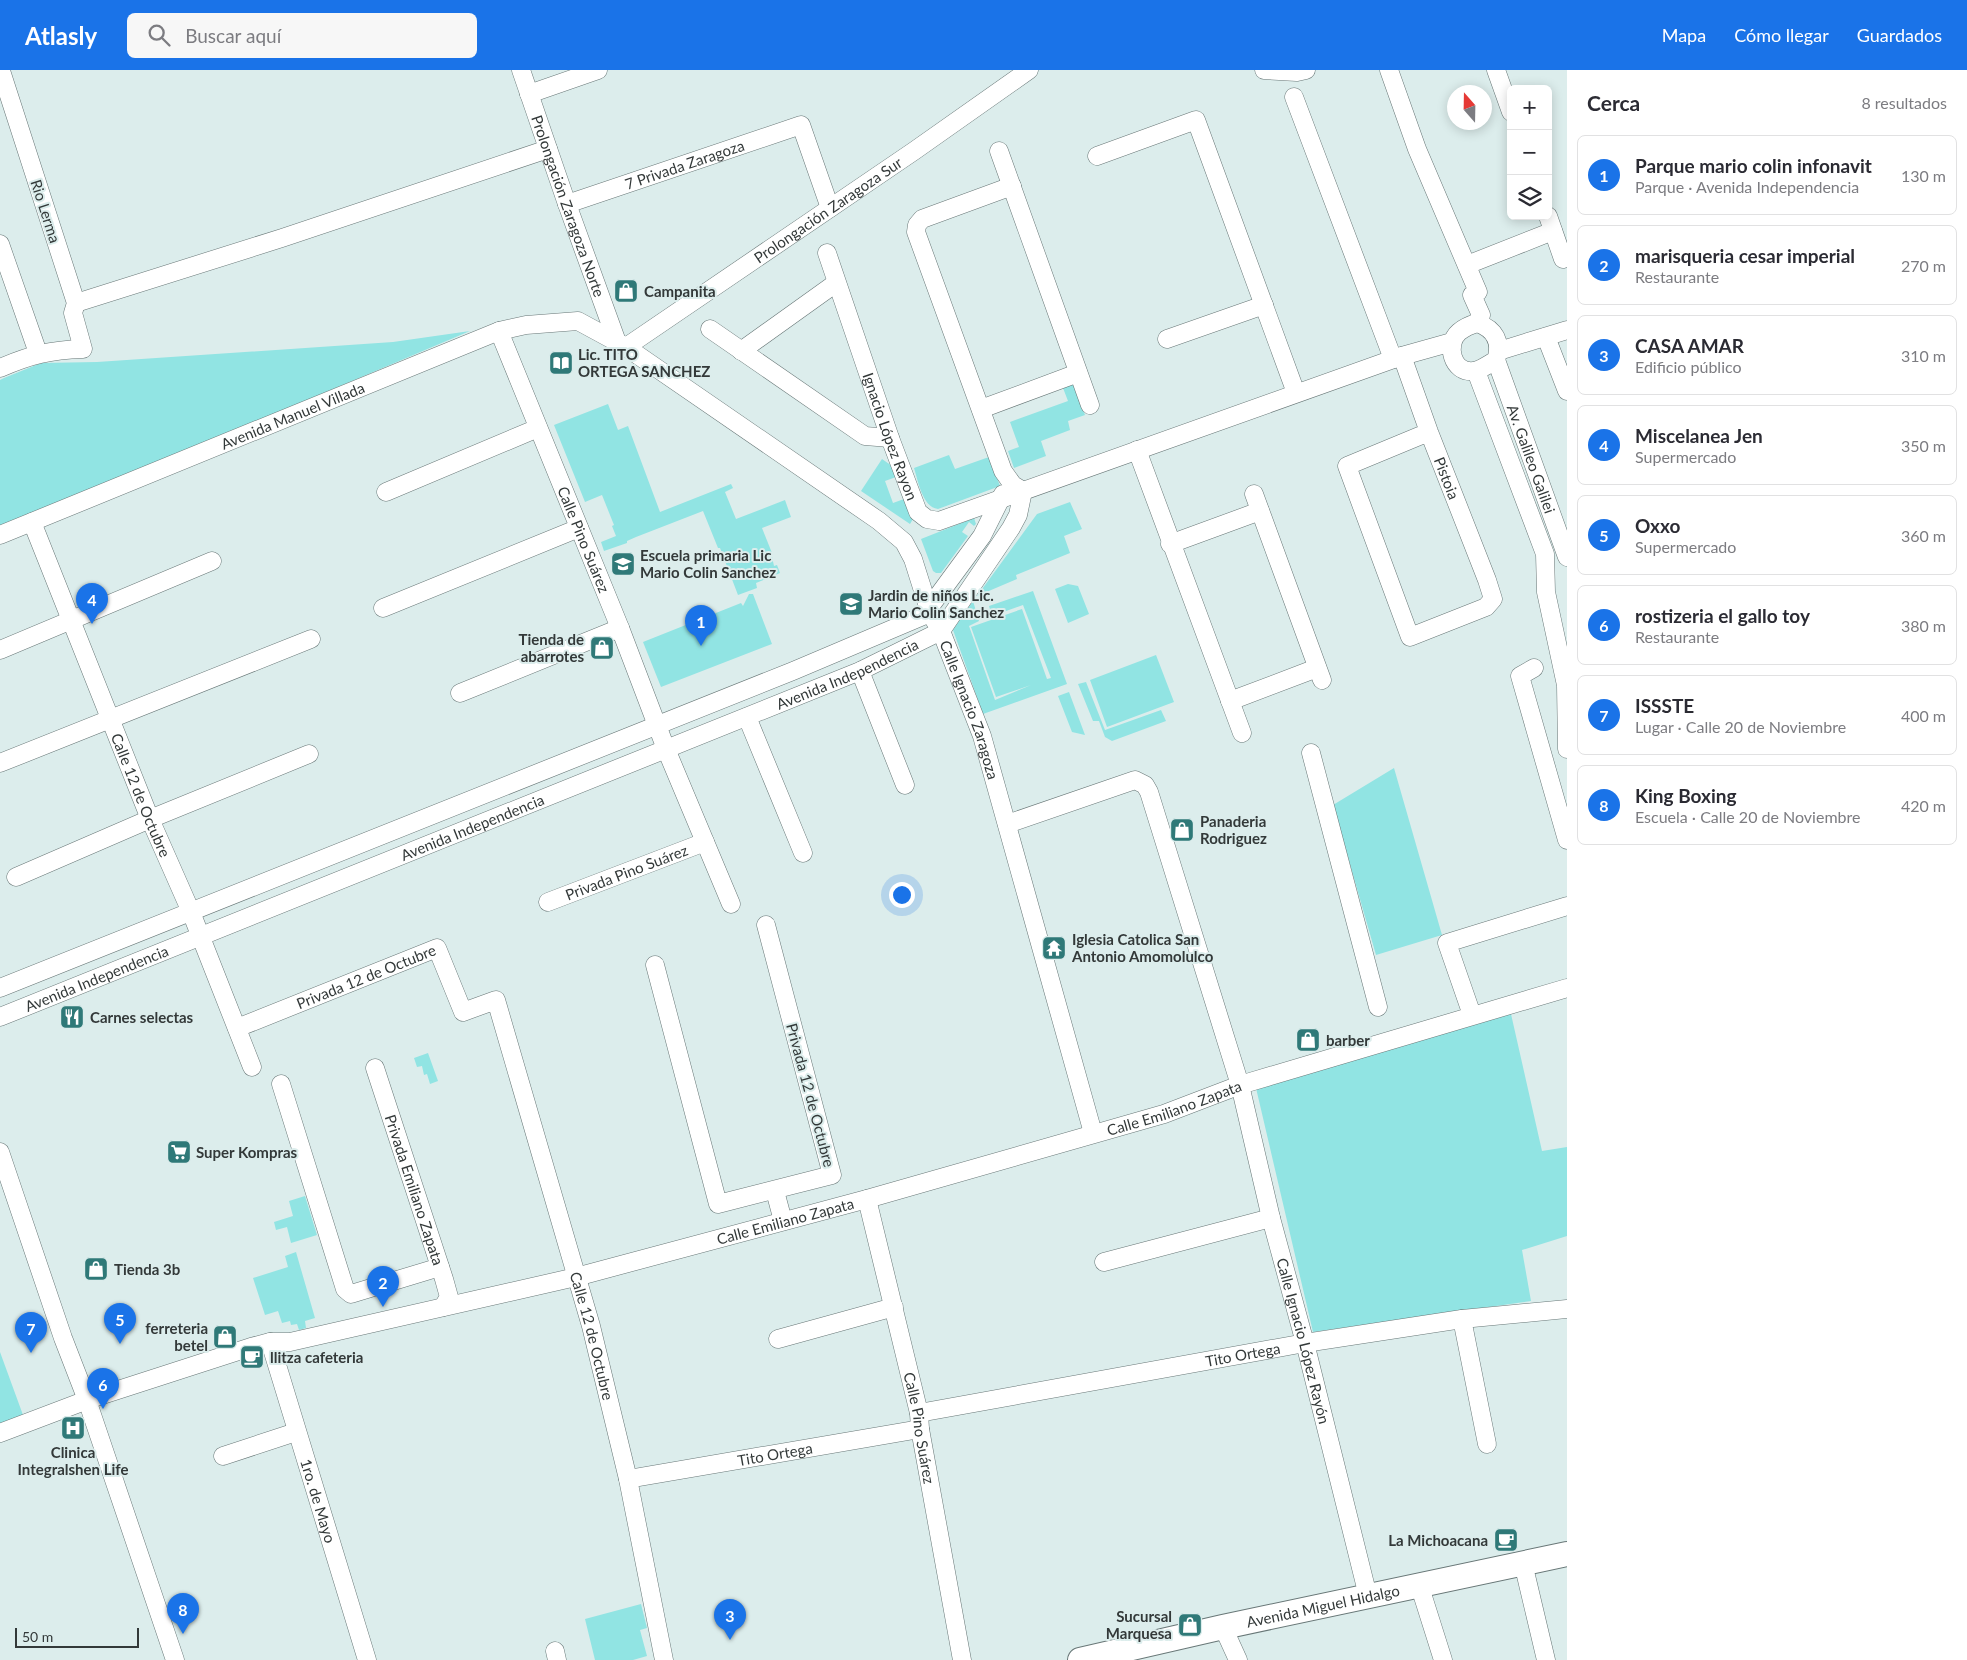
<!DOCTYPE html>
<html lang="es">
<head>
<meta charset="utf-8">
<style>
	body { margin:0; font-family:Lato,sans-serif; background:#f7f7f7; color:#2b2b33 }
	.controls { position:absolute; right:15px; top:15px; display:grid; overflow:hidden; border-radius:8px; box-shadow:0 2px 12px #0003 }
	.controls button { width:45px; height:45px; display:grid; place-items:center; padding:0; border:0; border-bottom:1px solid #e1e1e2; background:#fff; color:#2b2b33; font:25px sans-serif }
	.compass { position:absolute; left:1447px; top:15px; width:45px; height:45px; border-radius:50%; background:#fff; box-shadow:0 2px 12px #0003; rotate:340deg }
	.scale { position:absolute; left:15px; bottom:12px; width:124px; box-sizing:border-box; padding-left:5px; border:2px solid #333939; border-top:0; font-size:14px; line-height:18px; white-space:nowrap; color:#333939; -webkit-text-stroke:4px #dcedec; paint-order:stroke }
	.you { position:absolute; left:901px; top:824px; width:18px; height:18px; margin:-12px; border:4px solid #fff; border-radius:50%; background:#1a73e8; box-shadow:0 0 0 8px #1a73e833 }
	.badge { display:grid; place-items:center; width:32px; height:32px; border-radius:50%; background:#1a73e8; color:#fff; font-size:16px; font-weight:700 }
	.pin { position:absolute; translate:-50% -41px; filter:drop-shadow(0 1px 2px #0008) }
	.pin::after { content:''; position:absolute; top:26px; width:18px; height:15px; background:inherit; clip-path:polygon(0 0,100% 0,50% 100%) }
	.list { margin:0; padding:0; list-style:none }
	h2 { display:flex; justify-content:space-between; align-items:center; height:65px; margin:0; padding:0 20px; font-size:21px }
	h2 small { font-size:16px; font-weight:400; color:#7c7c81 }
	.list li { display:grid; grid-template-columns:32px 1fr auto; gap:15px; align-items:center; box-sizing:border-box; height:80px; margin:0 10px 10px; padding:0 10px; border:1px solid #e1e1e2; border-radius:8px }
	.list b { display:block; font-size:19px; white-space:nowrap }
	.list p { margin:0; font-size:16px; white-space:nowrap; color:#7c7c81 }
	.list em { font-size:16px; font-style:normal; color:#7c7c81 }
	.icon { flex:none; width:28px; height:28px; fill:none; stroke:currentColor; stroke-width:2; stroke-linecap:round; stroke-linejoin:round }
	.map { position:relative; flex:none; width:1567px; height:1590px; overflow:hidden }
	header { display:flex; align-items:center; gap:30px; box-sizing:border-box; height:70px; padding:0 25px; background:#1a73e8; color:#fff }
	header strong { font-size:24px }
	nav { display:flex; gap:28px; margin-inline-start:auto; font-size:18px }
	.search { width:350px; height:45px; background:#f7f7f7; display:flex; align-items:center; gap:12px; box-sizing:border-box; padding:0 18px; border-radius:8px; color:#7c7c81; font-size:19px }
	main { display:flex }
	aside { flex:1; background:#fff }
	.map>svg:first-child { display:block }
</style>
</head>
<body>
<header>
<strong>Atlasly</strong>
<div class="search"><svg class="icon" aria-label="search" viewBox="0 0 24 24"><circle cx="10" cy="10" r="6"/><path d="M15 15l6 6"/></svg>Buscar aquí</div>
<nav><a>Mapa</a><a>Cómo llegar</a><a>Guardados</a></nav>
</header>
<main>
<div class="map">
<svg width="1567" height="1590" viewBox="0 0 1567 1590">
	<rect width="100%" height="100%" fill="#dcedec"/>
	<path fill="#91e4e3" d="M470,261L95,420L0,458V310L4,308L41,293L97,292L393,272Z
		M1073,314L1085,345L1068,351L1070,360L1041,371L1046,386L1014,398L1008,381L1019,377L1010,352L1068,331L1063,318Z
		M608,334L618,360L628,356L660,442L731,414L733,418L725,422L736,449L785,430L791,447L762,458L772,483L769,484L770,487H772L774,496L777,495L780,503L756,513L757,518L738,525L720,478H718L703,441L636,467L627,471V473L604,481L601,472L616,466L612,456L614,455L602,425L585,432L554,355Z
		M949,385L955,399L989,387L1000,416L938,439C922,437 918,410 914,398Z
		M882,389L892,396L896,407L885,411L893,433L904,429L913,449L910,454L861,421Z
		M1070,432L1082,459L1064,466L1070,483L1016,505L1017,509L977,526L1037,444Z
		M974,448L976,454L974,456L969,452L962,462L968,466L941,503H936L933,501L921,469Z
		M1068,514L1078,516L1089,544L1068,553L1055,519Z
		M1033,521L1067,614L983,644L953,560L973,531L979,551L969,556L995,630L1031,615L996,627L971,557L1022,539L1047,609L1051,608L1023,535L992,546L989,536Z
		M749,524H753L772,574L661,617L643,572L741,533L743,536Z
		M1156,585L1174,632L1107,657L1090,610Z
		M1086,612L1105,660L1161,640L1166,651L1112,671L1105,667L1099,651H1093L1078,614Z
		M1069,622L1085,665L1072,662L1058,626Z
		M1394,698L1442,865L1376,885L1333,735Z
		M1511,944L1542,1081L1567,1077V1166L1522,1180L1531,1231L1313,1262L1256,1018Z
		M428,983L438,1011L430,1014L427,1004L424,1005L422,996L417,997L414,988Z
		M305,1126L317,1165L291,1173L287,1157L276,1160L274,1152L293,1146L289,1131Z
		M296,1182L315,1248L305,1251L306,1258L299,1260L297,1254L291,1255L290,1251L282,1253L278,1241L265,1245L253,1208L288,1197L285,1186Z
		M0,1282L23,1345L0,1354Z
		M641,1534L647,1558L640,1560L647,1586L633,1590H595L585,1549Z"/>
	<g fill="none" stroke-linecap="round" stroke-linejoin="round">
		<defs>
			<g id="street">
				<path id="s1" d="M521,0L567,134L617,272"/>
				<path d="M1264,0L1297,2L1306,0"/>
				<path d="M1389,0L1417,79L1478,222L1472,225L1481,245L1477,253"/>
				<path d="M1496,0L1511,42"/>
				<path d="M529,24L598,0"/>
				<path d="M1294,27L1393,289"/>
				<path d="M999,81L1090,335"/>
				<path d="M1097,86L1196,50L1296,323"/>
				<path d="M1012,116L922,149L917,155L916,162L1003,401L1013,415L1023,421"/>
				<path id="s2" d="M567,134L801,55L830,138"/>
				<path d="M1548,146L1563,189"/>
				<path d="M0,174L38,283"/>
				<path id="s3" d="M827,183L890,368L918,442L927,449L939,451L1402,286L1452,272"/>
				<path d="M1467,195L1553,161"/>
				<path d="M76,233L282,168L548,79"/>
				<path d="M1477,253C1495,259 1502,272 1496,290C1489,294 1481,300 1474,301C1452,304 1445,274 1459,262C1465,257 1470,255 1477,253Z"/>
				<path d="M710,259L865,366L890,368"/>
				<path id="s4" d="M499,261L620,558L666,679L731,834"/>
				<path d="M1546,267L1567,321"/>
				<path d="M1167,269L1264,235"/>
				<path id="s5" d="M626,277L914,81L1029,0"/>
				<path d="M741,281L836,213"/>
				<path d="M1499,281L1567,260"/>
				<path id="s6" d="M1402,286L1429,362L1487,510L1493,529L1486,537L1410,567L1347,396L1429,362"/>
				<path id="s7" d="M1496,290L1567,487"/>
				<path d="M0,298C30,285 50,280 83,279L73,243L76,233L2,4"/>
				<path d="M1476,301L1545,484L1546,522L1566,615L1567,679"/>
				<path d="M981,339L1078,303"/>
				<path d="M1137,380L1242,663"/>
				<path d="M386,422L538,358"/>
				<path d="M1254,424L1322,610"/>
				<path id="s8" d="M32,452L150,749L191,842L252,997"/>
				<path id="s9" d="M0,465L499,261L526,255L578,251L626,277L879,451L904,472L913,489L930,543L941,561L982,666L1093,1063"/>
				<path d="M1170,474L1260,441"/>
				<path d="M383,538L579,458"/>
				<path d="M929,538L982,466L1003,424"/>
				<path d="M0,580L212,491"/>
				<path d="M1534,598L1520,606L1567,770"/>
				<path d="M860,601L905,715"/>
				<path d="M460,623L620,558"/>
				<path d="M1230,631L1317,598"/>
				<path d="M747,647L803,783"/>
				<path d="M1311,683L1378,937"/>
				<path d="M0,693L311,569"/>
				<path id="s10" d="M1007,754L1135,710L1145,715L1149,722L1240,1015L1271,1148L1305,1273L1368,1526"/>
				<path d="M16,807L150,749L309,684"/>
				<path id="s11" d="M548,832L705,772"/>
				<path d="M655,895L718,1134L832,1105L766,855"/>
				<path d="M0,918L793,601L930,543"/>
				<path d="M1472,945L1447,873L1567,836"/>
				<path id="s12" d="M0,947L860,601L941,561L1011,458L1018,445L1023,421"/>
				<path id="s13" d="M237,958L437,878L463,942L496,930L591,1256L628,1409L664,1590"/>
				<path id="s14" d="M375,998L444,1209L449,1227L443,1237"/>
				<path d="M281,1014L345,1219L351,1224L440,1197"/>
				<path d="M0,1082L63,1268L87,1330L175,1590"/>
				<path d="M775,1121L783,1151"/>
				<path id="s15" d="M867,1129L919,1343L920,1359L962,1590"/>
				<path d="M1104,1192L1271,1148"/>
				<path d="M1462,1249L1487,1374"/>
				<path d="M778,1269L894,1237"/>
				<path id="s16" d="M270,1272L367,1590"/>
				<path id="s17" d="M919,1343L1305,1273L1462,1249L1567,1239"/>
				<path id="s18" d="M0,1363L87,1330L251,1277L270,1272H290L576,1207L867,1129L1164,1044L1240,1015L1567,918"/>
				<path d="M223,1386L296,1362"/>
				<path id="s19" d="M628,1409L920,1359"/>
				<path d="M1523,1493L1546,1590"/>
				<path d="M1419,1514L1443,1590"/>
				<path d="M1223,1557L1238,1590"/>
				<path d="M555,1581L557,1590"/>
			</g>
			<g id="secondary">
				<path id="s20" d="M1080,1590L1223,1557L1567,1484"/>
			</g>
		</defs>
		<use href="#street" stroke="#687777" stroke-width="19"/>
		<use href="#secondary" stroke="#687777" stroke-width="26"/>
		<use href="#street" stroke="#fff" stroke-width="18"/>
		<use href="#secondary" stroke="#fff" stroke-width="24"/>
	</g>
	<defs>
		<symbol id="shop-square" viewBox="-11 -11 22 22"><rect x="-9" y="-9" width="18" height="18" rx="4" fill="#2f7978" stroke="#dcedec"/><path d="M-5-2.5h2.3a2.7 3.5 0 0 1 5.4 0H5L5.5 6h-11ZM-1.5-2.5h3a1.5 2.3 0 0 0-3 0Z" fill="#fff"/></symbol>
		<symbol id="library-square" viewBox="-11 -11 22 22"><rect x="-9" y="-9" width="18" height="18" rx="4" fill="#2f7978" stroke="#dcedec"/><path d="M-6-4Q-3-5.5-.7-3.5V5Q-3 3-6 4ZM6-4Q3-5.5 .7-3.5V5Q3 3 6 4Z" fill="#fff"/></symbol>
		<symbol id="school-square" viewBox="-11 -11 22 22"><rect x="-9" y="-9" width="18" height="18" rx="4" fill="#2f7978" stroke="#dcedec"/><path d="M0-5L7-2L0 1L-7-2ZM-4 1L0 2.5L4 1V4Q0 6-4 4Z" fill="#fff"/></symbol>
		<symbol id="temple-square" viewBox="-11 -11 22 22"><rect x="-9" y="-9" width="18" height="18" rx="4" fill="#2f7978" stroke="#dcedec"/><path d="M0-6L5-2H3V0L6.5 2.5H4V6H1.5V3h-3V6H-4V2.5H-6.5L-3 0V-2H-5Z" fill="#fff"/></symbol>
		<symbol id="restaurant-square" viewBox="-11 -11 22 22"><rect x="-9" y="-9" width="18" height="18" rx="4" fill="#2f7978" stroke="#dcedec"/><path d="M-5-6h1v4h1v-4h1v4h1v-4h1v5L-1.5 .5V6h-2V.5L-5-1ZM5-6V6H3V1.5H1.5Q1.5-4 5-6Z" fill="#fff"/></symbol>
		<symbol id="supermarket-square" viewBox="-11 -11 22 22"><rect x="-9" y="-9" width="18" height="18" rx="4" fill="#2f7978" stroke="#dcedec"/><path d="M-6-5.5h2.5l.6 2H6L4.5 2H-2.5L-4.4-4H-6ZM-1.5 3.2a1.3 1.3 0 1 0 .1 0ZM3 3.2a1.3 1.3 0 1 0 .1 0Z" fill="#fff"/></symbol>
		<symbol id="cafe-square" viewBox="-11 -11 22 22"><rect x="-9" y="-9" width="18" height="18" rx="4" fill="#2f7978" stroke="#dcedec"/><path d="M-5.5-4.5H6V0H3Q3 3.5 0 3.5H-2.5Q-5.5 3.5-5.5 0ZM3-3.2v2h1.7v-2ZM-6 4.5H4V6H-6Z" fill="#fff"/></symbol>
		<symbol id="hospital-square" viewBox="-11 -11 22 22"><rect x="-9" y="-9" width="18" height="18" rx="4" fill="#2f7978" stroke="#dcedec"/><path d="M-5-5h3v3.5h4V-5h3V5h-3V1.5h-4V5h-3Z" fill="#fff"/></symbol>
	</defs>
	<g fill-rule="evenodd">
		<use href="#shop-square" x="612" y="207" width="28" height="28"/>
		<use href="#library-square" x="547" y="279" width="28" height="28"/>
		<use href="#school-square" x="609" y="480" width="28" height="28"/>
		<use href="#school-square" x="837" y="520" width="28" height="28"/>
		<use href="#shop-square" x="588" y="564" width="28" height="28"/>
		<use href="#shop-square" x="1168" y="746" width="28" height="28"/>
		<use href="#temple-square" x="1040" y="864" width="28" height="28"/>
		<use href="#restaurant-square" x="58" y="933" width="28" height="28"/>
		<use href="#shop-square" x="1294" y="956" width="28" height="28"/>
		<use href="#supermarket-square" x="165" y="1068" width="28" height="28"/>
		<use href="#shop-square" x="82" y="1185" width="28" height="28"/>
		<use href="#shop-square" x="211" y="1253" width="28" height="28"/>
		<use href="#cafe-square" x="238" y="1273" width="28" height="28"/>
		<use href="#hospital-square" x="59" y="1344" width="28" height="28"/>
		<use href="#cafe-square" x="1492" y="1456" width="28" height="28"/>
		<use href="#shop-square" x="1176" y="1541" width="28" height="28"/>
	</g>
	<g text-anchor="middle" dominant-baseline="central" stroke-width="4" stroke-linejoin="round" paint-order="stroke">
		<g font-size="15" fill="#333939" stroke="#dcedec">
			<text stroke="none"><textPath href="#s2" startOffset="124">7 Privada Zaragoza</textPath></text>
			<text stroke="none"><textPath href="#s1" startOffset="144">Prolongación Zaragoza Norte</textPath></text>
			<text stroke="none"><textPath href="#s5" startOffset="244">Prolongación Zaragoza Sur</textPath></text>
			<text transform="translate(46 141) rotate(72)">Rio Lerma</text>
			<text stroke="none"><textPath href="#s9" startOffset="316">Avenida Manuel Villada</textPath></text>
			<text stroke="none"><textPath href="#s3" startOffset="194">Ignacio López Rayon</textPath></text>
			<text stroke="none"><textPath href="#s7" startOffset="105">Av. Galileo Galilei</textPath></text>
			<text stroke="none"><textPath href="#s6" startOffset="130">Pistoia</textPath></text>
			<text stroke="none"><textPath href="#s4" startOffset="225">Calle Pino Suárez</textPath></text>
			<text stroke="none"><textPath href="#s12" startOffset="914">Avenida Independencia</textPath></text>
			<text stroke="none"><textPath href="#s9" startOffset="1194">Calle Ignacio Zaragoza</textPath></text>
			<text stroke="none"><textPath href="#s8" startOffset="294">Calle 12 de Octubre</textPath></text>
			<text stroke="none"><textPath href="#s12" startOffset="509">Avenida Independencia</textPath></text>
			<text stroke="none"><textPath href="#s11" startOffset="84">Privada Pino Suárez</textPath></text>
			<text stroke="none"><textPath href="#s12" startOffset="104">Avenida Independencia</textPath></text>
			<text stroke="none"><textPath href="#s13" startOffset="139">Privada 12 de Octubre</textPath></text>
			<text transform="translate(811 1025) rotate(75)">Privada 12 de Octubre</text>
			<text stroke="none"><textPath href="#s18" startOffset="1220">Calle Emiliano Zapata</textPath></text>
			<text stroke="none"><textPath href="#s14" startOffset="128">Privada Emiliano Zapata</textPath></text>
			<text stroke="none"><textPath href="#s18" startOffset="815">Calle Emiliano Zapata</textPath></text>
			<text stroke="none"><textPath href="#s13" startOffset="669">Calle 12 de Octubre</textPath></text>
			<text stroke="none"><textPath href="#s10" startOffset="725">Calle Ignacio López Rayón</textPath></text>
			<text stroke="none"><textPath href="#s17" startOffset="329">Tito Ortega</textPath></text>
			<text stroke="none"><textPath href="#s15" startOffset="235">Calle Pino Suárez</textPath></text>
			<text stroke="none"><textPath href="#s19" startOffset="149">Tito Ortega</textPath></text>
			<text stroke="none"><textPath href="#s16" startOffset="166">1ro. de Mayo</textPath></text>
			<text stroke="none"><textPath href="#s20" startOffset="249">Avenida Miguel Hidalgo</textPath></text>
		</g>
		<g font-size="15" font-weight="bold" fill="#333939" stroke="#dcedec" text-anchor="start">
			<text x="644" y="221">Campanita</text>
			<text x="578" y="284">Lic. TITO<tspan x="578" dy="17">ORTEGA SANCHEZ</tspan></text>
			<text x="640" y="485">Escuela primaria Lic<tspan x="640" dy="17">Mario Colin Sanchez</tspan></text>
			<text x="868" y="525">Jardin de niños Lic.<tspan x="868" dy="17">Mario Colin Sanchez</tspan></text>
			<text x="584" y="569" text-anchor="end">Tienda de<tspan x="584" dy="17">abarrotes</tspan></text>
			<text x="1200" y="751">Panaderia<tspan x="1200" dy="17">Rodriguez</tspan></text>
			<text x="1072" y="869">Iglesia Catolica San<tspan x="1072" dy="17">Antonio Amomolulco</tspan></text>
			<text x="90" y="947">Carnes selectas</text>
			<text x="1326" y="970">barber</text>
			<text x="196" y="1082">Super Kompras</text>
			<text x="114" y="1199">Tienda 3b</text>
			<text x="208" y="1258" text-anchor="end">ferreteria<tspan x="208" dy="17">betel</tspan></text>
			<text x="270" y="1287">llitza cafeteria</text>
			<text x="73" y="1382" text-anchor="middle">Clinica<tspan x="73" dy="17">Integralshen Life</tspan></text>
			<text x="1488" y="1470" text-anchor="end">La Michoacana</text>
			<text x="1172" y="1546" text-anchor="end">Sucursal<tspan x="1172" dy="17">Marquesa</tspan></text>
		</g>
	</g>
</svg>
<div class="controls">
<button>+</button>
<button>−</button>
<button><svg class="icon" aria-label="layers" viewBox="0 0 24 24"><path d="M12 4l9 5-9 5-9-5zM3 14l9 5 9-5"/></svg></button>
</div>
<svg class="compass" viewBox="-18 -18 36 36"><path d="M0-13l5 13h-10z" fill="#e53935"/><path d="M0 13l5-13h-10z" fill="#7c7c81"/></svg>
<div class="scale">50 m</div>
<div class="you"></div>
<div class="pin badge" style="left:701px;top:576px">1</div>
<div class="pin badge" style="left:383px;top:1237px">2</div>
<div class="pin badge" style="left:730px;top:1570px">3</div>
<div class="pin badge" style="left:92px;top:554px">4</div>
<div class="pin badge" style="left:120px;top:1274px">5</div>
<div class="pin badge" style="left:103px;top:1339px">6</div>
<div class="pin badge" style="left:31px;top:1283px">7</div>
<div class="pin badge" style="left:183px;top:1564px">8</div>
</div>
<aside>
<h2>Cerca<small>8 resultados</small></h2>
<ul class="list">
<li><span class="badge">1</span><div><b>Parque mario colin infonavit</b><p>Parque · Avenida Independencia</p></div><em>130 m</em></li>
<li><span class="badge">2</span><div><b>marisqueria cesar imperial</b><p>Restaurante</p></div><em>270 m</em></li>
<li><span class="badge">3</span><div><b>CASA AMAR</b><p>Edificio público</p></div><em>310 m</em></li>
<li><span class="badge">4</span><div><b>Miscelanea Jen</b><p>Supermercado</p></div><em>350 m</em></li>
<li><span class="badge">5</span><div><b>Oxxo</b><p>Supermercado</p></div><em>360 m</em></li>
<li><span class="badge">6</span><div><b>rostizeria el gallo toy</b><p>Restaurante</p></div><em>380 m</em></li>
<li><span class="badge">7</span><div><b>ISSSTE</b><p>Lugar · Calle 20 de Noviembre</p></div><em>400 m</em></li>
<li><span class="badge">8</span><div><b>King Boxing</b><p>Escuela · Calle 20 de Noviembre</p></div><em>420 m</em></li>
</ul>
</aside>
</main>
</body>
</html>
